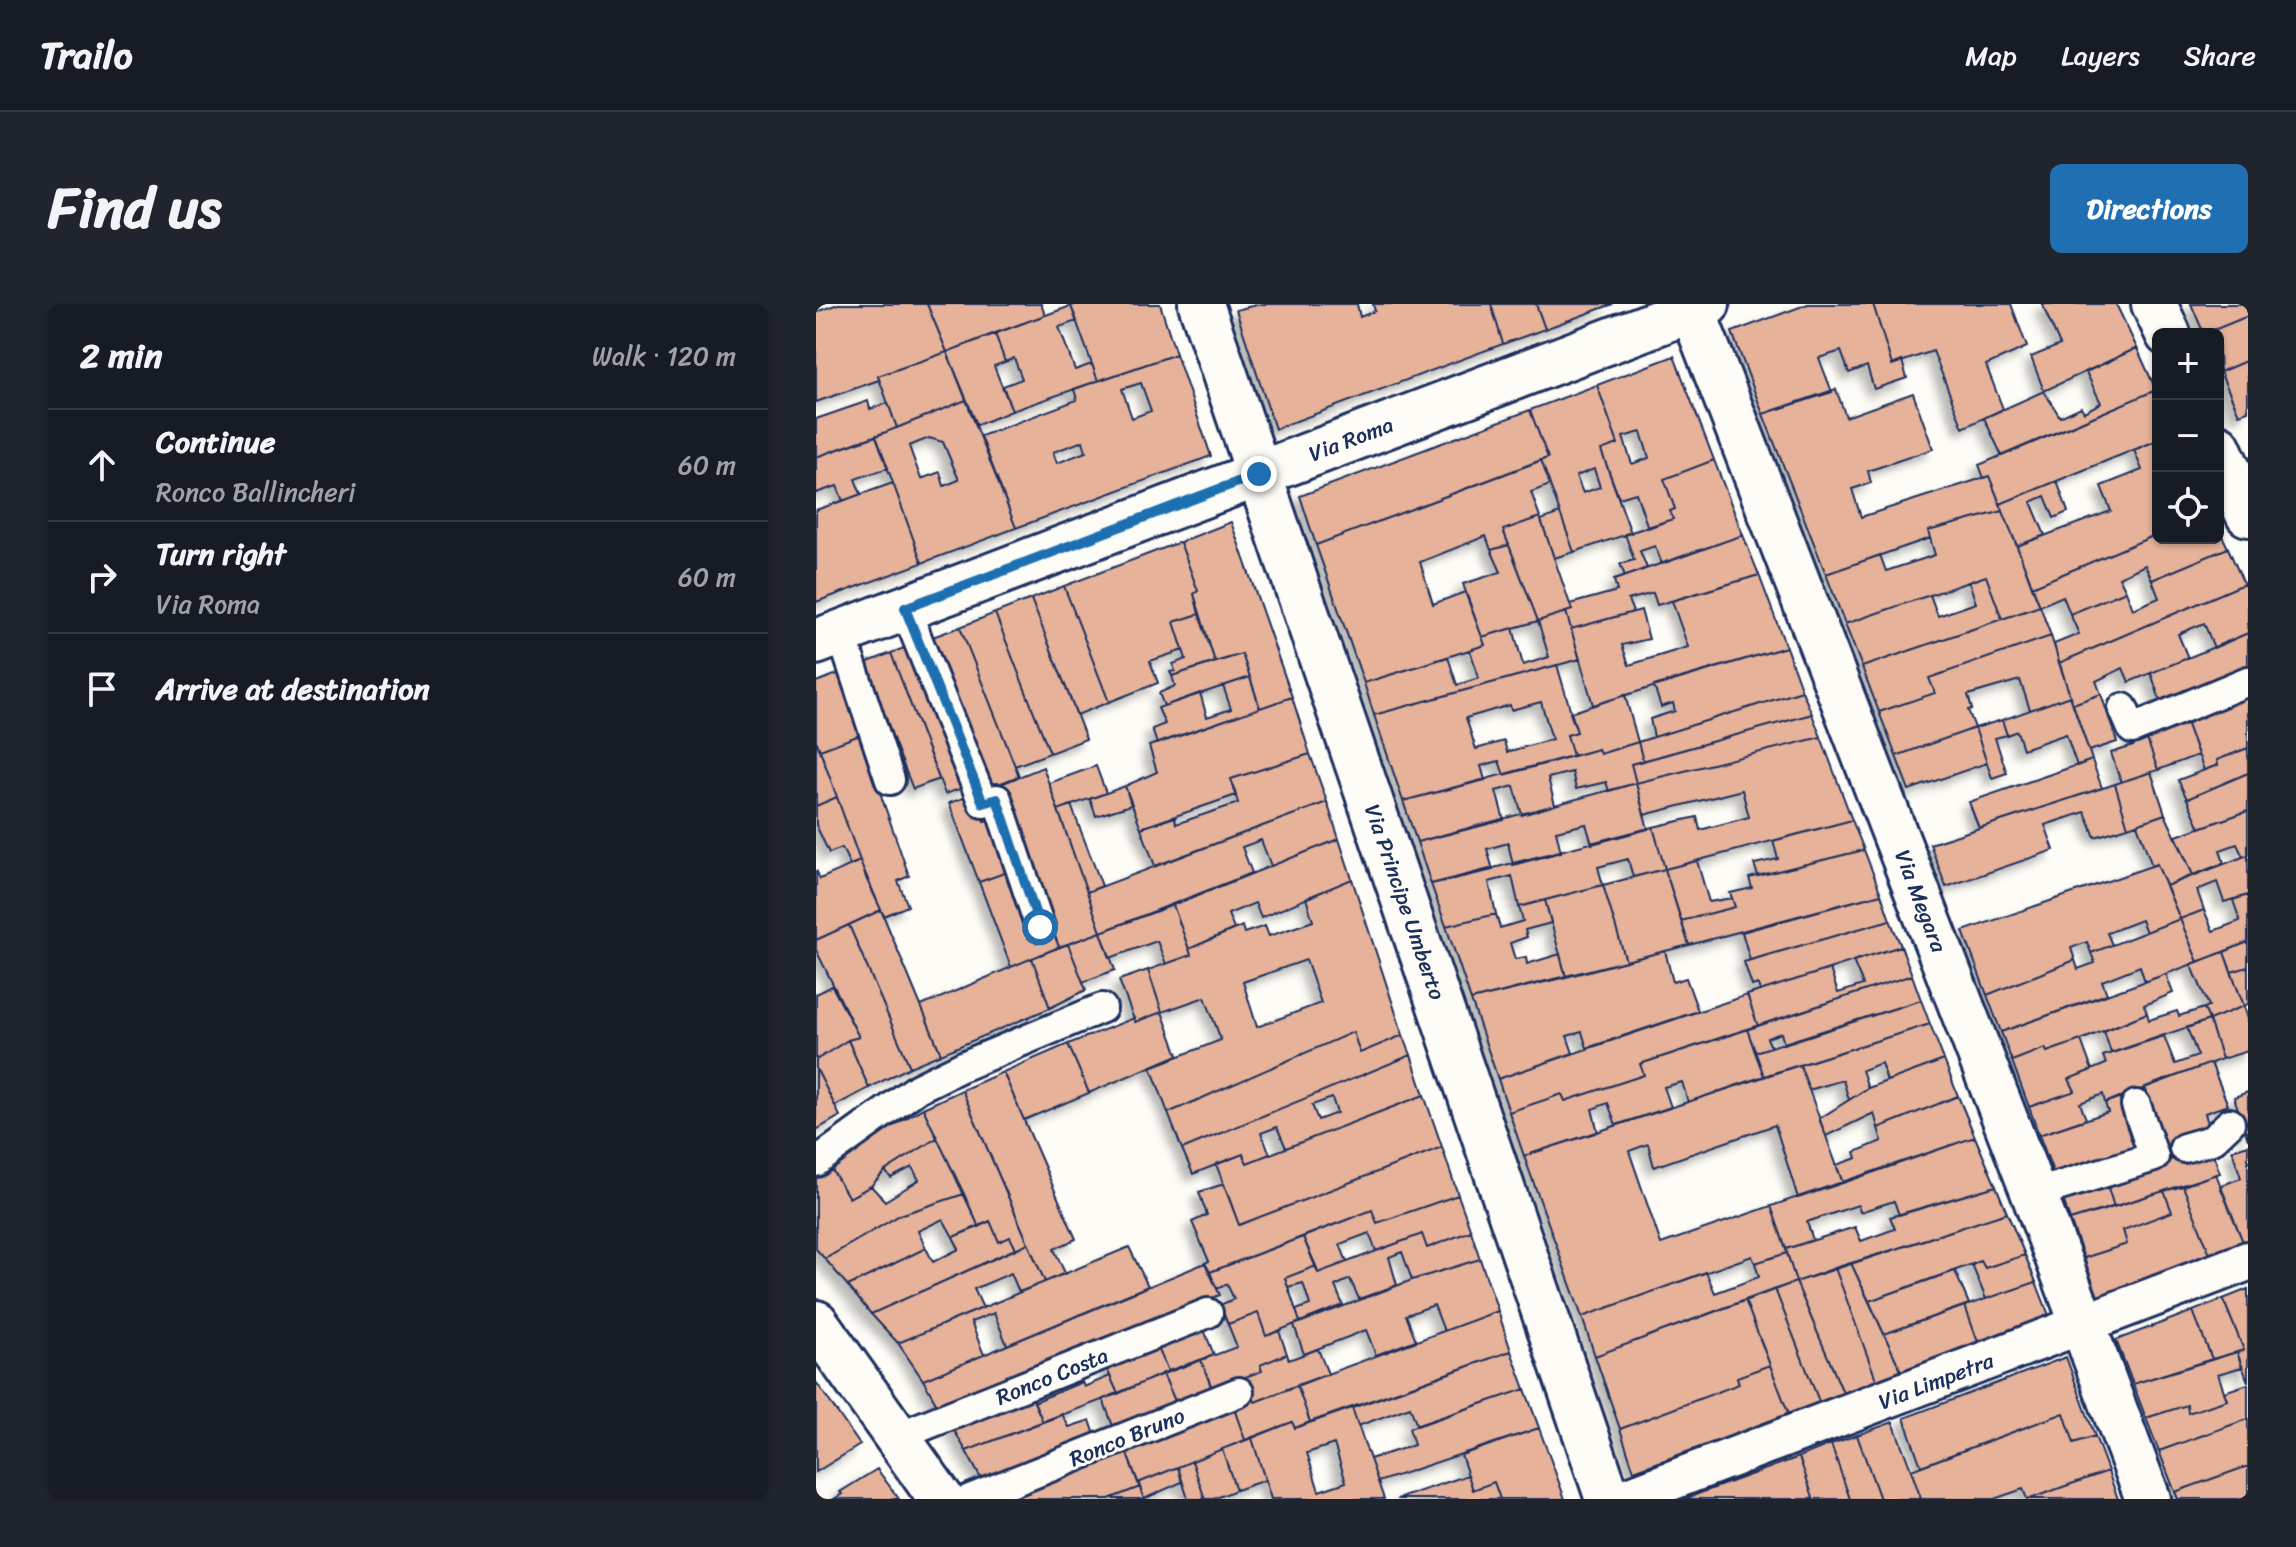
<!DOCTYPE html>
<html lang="en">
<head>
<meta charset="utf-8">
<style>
	body { margin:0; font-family:Sriracha,sans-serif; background:#20242c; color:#f1f3f6 }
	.controls { position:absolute; right:24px; top:24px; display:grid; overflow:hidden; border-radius:12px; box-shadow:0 2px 6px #0004 }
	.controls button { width:72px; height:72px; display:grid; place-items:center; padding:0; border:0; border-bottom:2px solid #363941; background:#171b24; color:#f1f3f6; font:40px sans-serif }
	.stop { position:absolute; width:24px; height:24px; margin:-18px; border:6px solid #1f6fb2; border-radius:50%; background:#fff }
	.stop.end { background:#1f6fb2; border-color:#fff; box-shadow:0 2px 8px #0008 }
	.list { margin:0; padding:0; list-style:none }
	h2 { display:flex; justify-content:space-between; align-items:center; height:104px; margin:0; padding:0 32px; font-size:34px }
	h2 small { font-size:26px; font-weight:400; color:#9ea1a6 }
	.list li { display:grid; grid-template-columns:52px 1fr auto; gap:24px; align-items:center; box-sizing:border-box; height:112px; padding:0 32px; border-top:2px solid #363941 }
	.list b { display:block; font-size:30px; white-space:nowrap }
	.list p { margin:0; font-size:26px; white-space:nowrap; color:#9ea1a6 }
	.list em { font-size:26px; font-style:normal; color:#9ea1a6 }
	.icon { flex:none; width:44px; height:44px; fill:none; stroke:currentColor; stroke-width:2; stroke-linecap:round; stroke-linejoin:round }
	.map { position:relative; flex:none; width:1432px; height:1195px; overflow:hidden; border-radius:12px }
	header { display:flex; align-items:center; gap:48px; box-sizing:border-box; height:112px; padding:0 40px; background:#171b24; border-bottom:2px solid #363941 }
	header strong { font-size:38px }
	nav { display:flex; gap:44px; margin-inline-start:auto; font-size:28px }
	.intro { display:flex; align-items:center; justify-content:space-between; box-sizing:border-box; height:192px; padding:0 48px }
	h1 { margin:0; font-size:56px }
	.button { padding:20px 36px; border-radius:12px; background:#1f6fb2; color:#fff; font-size:28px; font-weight:700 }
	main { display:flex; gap:48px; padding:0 48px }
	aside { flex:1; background:#171b24; border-radius:12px; box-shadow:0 2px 6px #0004 }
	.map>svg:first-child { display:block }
</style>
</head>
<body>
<header>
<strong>Trailo</strong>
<nav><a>Map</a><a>Layers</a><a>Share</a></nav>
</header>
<div class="intro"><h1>Find us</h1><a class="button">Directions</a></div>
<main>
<aside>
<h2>2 min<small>Walk · 120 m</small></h2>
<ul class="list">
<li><svg class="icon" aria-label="ahead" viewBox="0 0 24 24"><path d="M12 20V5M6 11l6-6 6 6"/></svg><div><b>Continue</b><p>Ronco Ballincheri</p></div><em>60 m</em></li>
<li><svg class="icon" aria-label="right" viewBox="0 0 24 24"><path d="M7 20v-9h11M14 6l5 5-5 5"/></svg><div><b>Turn right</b><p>Via Roma</p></div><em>60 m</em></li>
<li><svg class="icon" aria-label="arrive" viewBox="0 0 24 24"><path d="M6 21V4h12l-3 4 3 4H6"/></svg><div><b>Arrive at destination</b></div></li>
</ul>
</aside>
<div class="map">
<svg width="1432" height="1195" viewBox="0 0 1432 1195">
	<defs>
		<filter id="shadow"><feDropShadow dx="-7" dy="7" stdDeviation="4" flood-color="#0004"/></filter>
	</defs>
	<rect width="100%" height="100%" fill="#fdfcf7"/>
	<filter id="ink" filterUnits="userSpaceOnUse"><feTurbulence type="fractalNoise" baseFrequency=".0125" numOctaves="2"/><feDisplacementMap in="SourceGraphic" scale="16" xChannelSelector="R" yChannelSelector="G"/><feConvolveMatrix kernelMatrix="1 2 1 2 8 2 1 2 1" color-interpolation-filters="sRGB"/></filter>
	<g filter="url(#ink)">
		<path fill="#e6b299" stroke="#1b2f5e" stroke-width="2" fill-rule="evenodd" filter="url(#shadow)" d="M22,0H111L131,48L62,72L63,76L0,98V8Z
			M111,0H225L229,11L131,48Z
			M261,0H344L360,50L282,77L255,2Z
			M444,0H541L544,13L559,7L557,0H675L687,40L459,125L420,6Z
			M675,0H720L729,25L687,40Z
			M720,0H797L729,25Z
			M992,0H1057L1076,61L1086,57L1091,74L1058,85L1051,62L1033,69L1025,47L1003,54L1016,88L947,110L916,28Z
			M1057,0H1195L1211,43L1170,61L1187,105L1147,124L1117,47L1076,61Z
			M1226,0H1300L1321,44L1228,87L1215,53L1244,41Z
			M1375,0H1432V12L1388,30Z
			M255,2L261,17L243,23L259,66L276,60L282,77L196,107L187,82L206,75L198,54L189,58L179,29Z
			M1432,12V56L1404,68L1402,30H1388Z
			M179,29L189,58L178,62L196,107L161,121L131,48Z
			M1321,44L1340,86L1186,152L1168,114L1228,87L1244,113L1265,103L1268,108L1285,99L1270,68Z
			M131,48L150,96L81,124L62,72Z
			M360,50L395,152L200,224L165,132L261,96L258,85ZM325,79L335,107L316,114L306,85ZM267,137L270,148L241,159L237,148Z
			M858,52L898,156L848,175L859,205L854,207L857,215L832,224L820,189L803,194L785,146L802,140L781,81ZM825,128L833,154L816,160L807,133Z
			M1432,56V107L1423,110L1404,68Z
			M781,81L802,140L785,146L815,229L758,248L725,156L732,154L714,106ZM778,165L784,183L767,189L760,172Z
			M1020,85L1030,113L1097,89L1117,145L1052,167L1055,179L1036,185L1045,213L1173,172L1187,207L1112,227L1114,234L1010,270L947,110Z
			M1340,86L1342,91V136L1184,200L1173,172L1168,174L1163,161Z
			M150,96L200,224L106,259L60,132ZM113,134L127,138L143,176L128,182L124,168L105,175L93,142Z
			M52,97L54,105L72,99L81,124L0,153V115Z
			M714,106L732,154L500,241L484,192Z
			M60,132L72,164L39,175L45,190L27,197L21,182L0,189V153Z
			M1342,136V230L1216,283L1201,242L1295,207L1285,182L1326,166L1318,146Z
			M725,156L734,181L715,188L724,213L687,226L693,241L675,246L670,232L604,258L617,300L649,288L669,341L548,379L500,241Z
			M898,156L927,231L846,260L839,242L824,247L831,264L809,272L804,260L818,256L809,230L857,215L854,207L859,205L848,175Z
			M1241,177L1252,208L1238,214L1229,192L1215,198L1229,231L1201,242L1184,200Z
			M77,179L106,259L0,298V206Z
			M1187,207L1224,302L1186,315L1170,272L1029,320L1010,270L1064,251L1070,267L1119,251L1112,227Z
			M744,209L758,248L738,254L725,216Z
			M724,213L756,306L722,317L687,226Z
			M415,218L476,393L444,404L426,350L399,358L378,290L382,287L364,238Z
			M1402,223L1412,244L1336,276L1329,261L1303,273L1310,287L1254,310L1247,292L1224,302L1216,283L1342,230V234H1402Z
			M927,231L943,271L841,301L837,289L812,296L817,308L755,325L750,308L756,306L754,300L801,287L798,276Z
			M364,238L382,287L378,290L383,310L358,318L367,346L334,357L342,379L293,398L248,282Z
			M693,241L722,317L666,333L647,280L685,268L675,246Z
			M1412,244L1428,280L1243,359L1238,340L1263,330L1254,310L1310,287L1317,305L1343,294L1336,276Z
			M943,271L970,343L777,401L755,325L825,306L833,335L806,341L813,361L872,343L856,297Z
			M1170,272L1186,315L1046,363L1029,320L1114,291L1122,312L1160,299L1153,278Z
			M1428,280L1432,288V329L1398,344L1388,319L1362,330L1372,354L1313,378L1307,364L1280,377L1285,390L1257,400L1243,359Z
			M248,282L293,398L261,411L215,295Z
			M215,295L270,435L234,449L179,309Z
			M1224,302L1235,332L1113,374L1119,389L1063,408L1046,363Z
			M750,308L764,355L558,411L548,379L632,353L641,381L663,374L654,346L669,341L666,333L697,324L707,361L733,353L722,317Z
			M179,309L234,449L199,462L144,323Z
			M383,310L399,358L356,372L354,368L359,367L357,360L370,355L358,318Z
			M144,323L203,472L167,486L108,336Z
			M1432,329V374L1394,391L1388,379L1344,396L1335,369Z
			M1235,332L1254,392L1214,406L1204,376L1152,391L1156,405L1152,406L1159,424L1080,452L1063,408L1119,389L1113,374Z
			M98,340L153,482L129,490L75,349Z
			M970,343L986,387L838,433L834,415L859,407L857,399L845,403L838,382Z
			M75,349L123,475L97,485L47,360Z
			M426,350L434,373L348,402L343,389L359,382L356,372Z
			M741,361L761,428L751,431L757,452L688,471L683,457L665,462L669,476L587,497L558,411ZM725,398L736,435L691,448L688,437L660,445L650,414L694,401L695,406Z
			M24,369L44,431L4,446L0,436V378Z
			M434,373L444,404L341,440L336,425L349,420L342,404L384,389L391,413L415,405L407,382Z
			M1432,384V444L1401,456L1402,461L1388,466L1367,410Z
			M986,387L996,410L827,457L822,438Z
			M1285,390L1301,438L1273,447L1257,400Z
			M809,391L822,438L784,450L782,445L757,452L751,431L761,428L754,409Z
			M1254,392L1276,456L1261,462L1250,430L1207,445L1201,427L1191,431L1186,416Z
			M476,393L494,450L415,475L420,491L325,524L309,482L341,468L333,442Z
			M996,410L1005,433L820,479L815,460Z
			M1367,410L1382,451L1342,466L1328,427Z
			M1186,416L1191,431L1179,434L1191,469L1176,474L1159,424Z
			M1159,424L1171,459L1093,486L1080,452Z
			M1328,427L1342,466L1305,478L1295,449L1317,442L1314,433Z
			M44,431L93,572L82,577L92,602L68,612L51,576L4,446Z
			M1005,433L1036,516L849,565L837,523L881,513L884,526L933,513L926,486L828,511L820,479Z
			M0,436L21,493L0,502Z
			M822,438L827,457L815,460L820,479L793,487L790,478L760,485L756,468L732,474L739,501L706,511L698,482L680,487L688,516L601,538L587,497L782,445L784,450Z
			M1432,444V469L1371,495L1362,476L1402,461L1401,456Z
			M494,450L511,498L339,562L325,524L359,513L360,520L422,499L415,475Z
			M1276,456L1286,484L1163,524L1153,498Z
			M280,462L290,489L242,506L233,479Z
			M227,463L285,628L243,643L185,480Z
			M1335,468L1349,510L1312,523L1299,480Z
			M1432,469V507L1384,524L1371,495Z
			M820,479L832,525L776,540L770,520L740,527L745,548L697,561L692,539L671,545L677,566L615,580L601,538Z
			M1299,480L1312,523L1279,533L1269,508L1229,521L1238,546L1130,583L1114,540Z
			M309,482L315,501L280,512L274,495Z
			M158,490L168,517L179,514L197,566L163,578L133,499Z
			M21,493L44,557L34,561L26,544L13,549L0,521V502Z
			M511,498L523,535L455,562L445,536L426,543L436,569L285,628L271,588Z
			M255,501L286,582L271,588L242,506Z
			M1432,507V551L1427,553L1421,540L1404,546L1408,559L1377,571L1360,532Z
			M1349,510L1377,571L1350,582L1341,560L1336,562L1321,520Z
			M1036,516L1048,546L942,572L938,560L962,555L957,537Z
			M837,523L849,565L817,573L812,555L782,563L787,581L703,603L696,572L673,578L680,610L630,622L615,580Z
			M523,535L536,575L445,614L439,599L412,610L418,625L373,645L357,601Z
			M1048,546L1065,590L873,641L865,617L919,603L914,589L936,584L933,574Z
			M1432,551V591L1408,598L1401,578L1381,586L1388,606L1364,615L1350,582Z
			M44,557L65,606L0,636V566L4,575Z
			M881,557L893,598L916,594L919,603L865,617L849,565Z
			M1341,560L1364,615L1330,628L1325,616L1291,629L1296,641L1275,649L1271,638L1255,644L1259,656L1171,691L1147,627Z
			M849,565L873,641L810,657L787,581Z
			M197,566L218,632L237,628L243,643L195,663L163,578Z
			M536,575L587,731L544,749L537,728L352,809L335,763L405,736L389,693L346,708L332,666L375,651L373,645L426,622L428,629L449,622L453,632L497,617L490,594ZM490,656L505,699L441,723L427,678Z
			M787,581L810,657L750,673L729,596Z
			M1065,590L1074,616L934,656L926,628Z
			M1432,591V638L1382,658L1364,615L1388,606L1397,627L1424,617L1417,596Z
			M729,596L735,619L709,626L711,633L694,639L699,655L710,653L711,660L744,650L750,673L655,696L630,622L680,610L684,624L707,617L703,603Z
			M357,601L375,651L350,660L341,637L294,654L285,628Z
			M65,606L125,750L94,763L33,621Z
			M1364,615L1382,658L1329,678L1324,662L1286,677L1291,690L1185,728L1171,691L1259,656L1262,665L1279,659L1275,649Z
			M1074,616L1085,642L944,687L942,680L936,682L928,658Z
			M33,621L94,763L53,784L32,736L43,733L0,646V636Z
			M285,628L299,666L267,678L252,640Z
			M1432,638V663L1415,668L1408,648Z
			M252,640L270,686L234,704L216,654Z
			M1085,642L1096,671L942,722L931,691L1014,665L1022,689L1047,681L1037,657Z
			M849,647L857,678L870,674L882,707L771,744L766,728L751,732L757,749L682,775L655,696Z
			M1408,648L1428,702L1393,716L1388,704L1393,702L1375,660Z
			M216,654L234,704L125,750L105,702Z
			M1432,663V700L1428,702L1415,668Z
			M332,666L346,708L319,718L303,676Z
			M1350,670L1357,689L1328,701L1331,709L1265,736L1231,748L1229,744L1196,757L1185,728Z
			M1096,671L1105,696L968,740L965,729L951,734L955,743L939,748L931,725Z
			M16,682L43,733L32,736L0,756V690Z
			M931,691L942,722L824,760L828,771L749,797L746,790L693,808L682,775Z
			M1105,696L1114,720L948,772L939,748Z
			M1428,702L1432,715V747L1406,755L1393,716Z
			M1388,704L1393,716L1295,749L1288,727L1331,709L1333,716L1361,707L1363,712Z
			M346,708L362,751L273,789L252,740L318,714L319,718Z
			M1393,716L1406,755L1289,799L1287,790L1264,799L1270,815L1223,831L1213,803L1259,787L1253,775L1290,760L1287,752L1348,732L1359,760L1382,752L1371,724Z
			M1114,720L1128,756L1071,777L1065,759L1046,766L1052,784L1033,796L1027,776L993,786L984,761Z
			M931,725L948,772L872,798L866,778L848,783L855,803L800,821L792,799L776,805L782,828L708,852L693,808L746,790L749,797L828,771L824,760Z
			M537,728L544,749L587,731L595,751L366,845L352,809Z
			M32,736L53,784L19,802L0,764V756Z
			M1265,736L1276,766L1253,775L1259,787L1213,803L1196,757L1229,744L1231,748Z
			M252,740L273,789L208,816L187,768Z
			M595,751L608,791L470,844L461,823L445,829L454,850L431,859L427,850L377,870L366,845ZM516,794L521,809L502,816L496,801Z
			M1128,756L1142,792L1062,824L1058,809L1010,832L1003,815L1052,784Z
			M1395,759L1412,801L1389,809L1395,832L1369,851L1354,856L1329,783Z
			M984,761L1027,879L982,894L959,821L838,863L832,840L813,847L845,940L955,902L971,949L939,959L936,952L766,1013L708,852Z
			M0,764L24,812L0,826Z
			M187,768L260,935L238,945L249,969L229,978L146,786Z
			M146,786L212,939L200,945L194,933L183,938L174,917L163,923L107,804Z
			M1432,788V836L1418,793Z
			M608,791L626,843L423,921L400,860L427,850L431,859Z
			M1142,792L1159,833L1027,879L1020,861L1041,854L1039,848L1066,837L1062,824Z
			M1303,793L1322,848L1239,873L1223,831L1292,808L1289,799Z
			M107,804L121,834L69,867L55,882L33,894L13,861Z
			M1159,833L1180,882L1083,911L1078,897L1044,908L1042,901L991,918L997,936L970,945L955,902Z
			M121,834L148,890L84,911L9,955L0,945V869L13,861L33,894L55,882L69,897L103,876L96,863L75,874L69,867Z
			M1432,841V936L1427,938L1404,882L1425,874L1416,846Z
			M626,843L642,891L561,919L556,906L394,968L389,959L393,957L376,918L391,911L383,888L408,880L423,921Z
			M1395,844L1404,869L1298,903L1289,874Z
			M1400,870L1427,938L1394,950L1367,882Z
			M1289,874L1298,903L1254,916L1245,889Z
			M1180,882L1191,909L980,978L970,945L1039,923L1045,937L1079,925L1074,913Z
			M1367,882L1394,950L1282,993L1268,954L1311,940L1307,926L1356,908L1348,887Z
			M1348,887L1356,908L1307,926L1311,940L1268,954L1254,916Z
			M148,890L163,923L137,933L127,915L102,927L110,944L32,982L9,955L84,911Z
			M642,891L655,927L611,944L606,930L560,947L553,929L524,940L531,958L502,969L487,933L556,906L561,919Z
			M1191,909L1209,951L1169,964L1165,957L1053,997L1035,959Z
			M174,917L183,938L194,933L200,945L55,1010L32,982L110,944L117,958L143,945L137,933Z
			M655,927L664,955L596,976L586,948L573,953L581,981L543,995L534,975L519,982L527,1001L484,1018L480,1006L494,1001L487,979L472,983L469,974L500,962L502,969L606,930L611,944Z
			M487,933L500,962L469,974L484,1018L450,1032L442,1009L412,1020L404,1001L418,995L411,980L401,985L394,968Z
			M212,939L229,978L203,988L195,969L158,985L167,1004L82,1039L55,1010Z
			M313,943L332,982L191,1041L178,1009L155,1018L168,1051L107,1076L82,1039Z
			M971,949L980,978L779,1052L766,1013L890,968L899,989L943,973L939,959Z
			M1209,951L1220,978L1170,995L1156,961L1165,957L1169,964Z
			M664,955L682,1007L628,1027L618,1001L590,1011L600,1036L560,1051L550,1026L488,1050L478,1021L596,976Z
			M389,959L404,991L271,1043L127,1111L107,1076Z
			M1035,959L1086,1069L1061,1078L1019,964Z
			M1019,964L1061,1078L1028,1091L980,978Z
			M1139,967L1153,1000L1068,1030L1053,997Z
			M980,978L1028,1091L1004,1100L959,985Z
			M1220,978L1234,1014L1163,1041L1149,1002Z
			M959,985L1004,1100L973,1111L929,996Z
			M1432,985V1078L1421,1048L1428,1046L1407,995Z
			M1407,995L1428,1046L1396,1055L1377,1007Z
			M929,996L954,1061L921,1073L923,1080L804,1125L779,1052Z
			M1149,1002L1163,1041L1086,1069L1068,1030Z
			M682,1007L695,1047L494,1118L481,1081Z
			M1377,1007L1396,1055L1317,1080L1300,1036Z
			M442,1009L450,1032L463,1027L471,1050L444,1061L446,1067L396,1085L385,1056L421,1043L412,1020Z
			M385,1018L398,1051L352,1067L339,1037Z
			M339,1037L352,1067L302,1090L287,1056Z
			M502,1045L512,1070L439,1098L429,1073L446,1067L444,1061L471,1050L473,1056Z
			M695,1047L709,1085L601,1122L594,1103L542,1122L536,1104Z
			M1421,1048L1426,1063L1402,1070L1411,1096L1372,1109L1371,1101L1330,1114L1317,1080Z
			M1250,1053L1279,1132L1258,1139L1248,1109L1105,1162L1088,1114Z
			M385,1056L400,1094L364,1108L347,1070Z
			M954,1061L973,1111L818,1167L804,1125L923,1080L921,1073Z
			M347,1070L364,1108L301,1133L287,1095Z
			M294,1072L302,1090L227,1118L218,1098L266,1078L268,1083Z
			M0,1078L44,1141L0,1168Z
			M1432,1080V1115L1343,1147L1330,1114L1371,1101L1372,1109L1411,1096L1408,1088Z
			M481,1081L494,1118L479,1124L476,1118L429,1136L416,1099L436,1091L439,1098Z
			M709,1085L723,1124L562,1178L554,1155L598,1141L593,1124Z
			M213,1086L227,1118L150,1147L134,1119Z
			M416,1099L429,1136L322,1179L308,1142Z
			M536,1104L568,1195H455L436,1134L476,1118L479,1124ZM518,1140L530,1178L503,1187L491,1149Z
			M1248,1109L1258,1139L1279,1132L1292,1167L1213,1195H1211L1207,1185L1178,1195H1105L1095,1166Z
			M246,1110L253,1123L274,1116L282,1140L170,1184L150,1147Z
			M1432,1115V1162L1359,1188L1343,1147Z
			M1077,1118L1095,1166L1105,1195H1064L1041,1131Z
			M723,1124L749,1195H684L678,1178L657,1186L645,1151Z
			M1041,1131L1064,1195H1034L1015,1140Z
			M436,1134L449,1176L420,1186L406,1145Z
			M1015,1140L1034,1195H993L997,1193L983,1153Z
			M308,1142L324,1183L293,1195H176Z
			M406,1145L420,1186L398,1195H389L376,1157Z
			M983,1153L997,1193L993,1195H868Z
			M376,1157L389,1195H372L362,1163Z
			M1432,1162V1195H1362L1359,1188Z
			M362,1163L366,1178L328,1195L322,1179Z
			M61,1165L83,1195H18L26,1190L24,1188Z
			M1292,1167L1302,1195H1213Z
			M652,1171L657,1186L678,1178L684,1195H581Z
			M324,1183L328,1195H298V1193Z"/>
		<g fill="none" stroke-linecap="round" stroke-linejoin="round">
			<defs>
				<path id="pedestrian" d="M89,304L167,499L181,495L224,623
					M25,329L74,476
					M1307,404L1316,425L1432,377
					M1368,844L1396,836L1414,819
					M0,858L102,784L147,762L286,704
					M1218,890L1338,853L1320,801
					M80,1133L392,1009
					M154,1195L423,1088"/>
				<path id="minor" d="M807,1195L1432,957"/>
				<path id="tertiary" d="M385,0L792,1195
					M874,0L1218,890L1332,1195
					M1338,0L1352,30
					M1402,143L1432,210
					M0,338L891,0
					M0,1019L125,1195"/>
			</defs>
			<use href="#pedestrian" stroke="#1b2f5e" stroke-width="34"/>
			<use href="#minor" stroke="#1b2f5e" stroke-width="44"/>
			<use href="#tertiary" stroke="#1b2f5e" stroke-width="50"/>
			<use href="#pedestrian" stroke="#fdfcf7" stroke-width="28"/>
			<use href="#minor" stroke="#fdfcf7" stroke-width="38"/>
			<use href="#tertiary" stroke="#fdfcf7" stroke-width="44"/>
		</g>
	</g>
	<g fill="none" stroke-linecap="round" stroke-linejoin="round" filter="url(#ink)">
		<path stroke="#1f6fb2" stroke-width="10" d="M224,623L181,495L167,499L89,304L443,170"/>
	</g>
	<g text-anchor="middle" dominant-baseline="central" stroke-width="6" stroke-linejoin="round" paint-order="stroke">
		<g font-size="22" fill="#1b2f5e" stroke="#fdfcf7">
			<text transform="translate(535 135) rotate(-21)">Via Roma</text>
			<text transform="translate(1105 597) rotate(69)">Via Megara</text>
			<text transform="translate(589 598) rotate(71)">Via Principe Umberto</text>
			<text transform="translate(236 1072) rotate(-22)">Ronco Costa</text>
			<text transform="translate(1120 1077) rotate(-21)">Via Limpetra</text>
			<text transform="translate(311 1133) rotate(-22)">Ronco Bruno</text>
		</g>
	</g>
</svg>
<div class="controls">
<button>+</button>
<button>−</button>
<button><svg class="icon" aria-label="locate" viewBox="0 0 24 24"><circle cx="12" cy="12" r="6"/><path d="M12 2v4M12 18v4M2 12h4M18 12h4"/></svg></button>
</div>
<div class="stop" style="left:224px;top:623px"></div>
<div class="stop end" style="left:443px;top:170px"></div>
</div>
</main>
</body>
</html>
